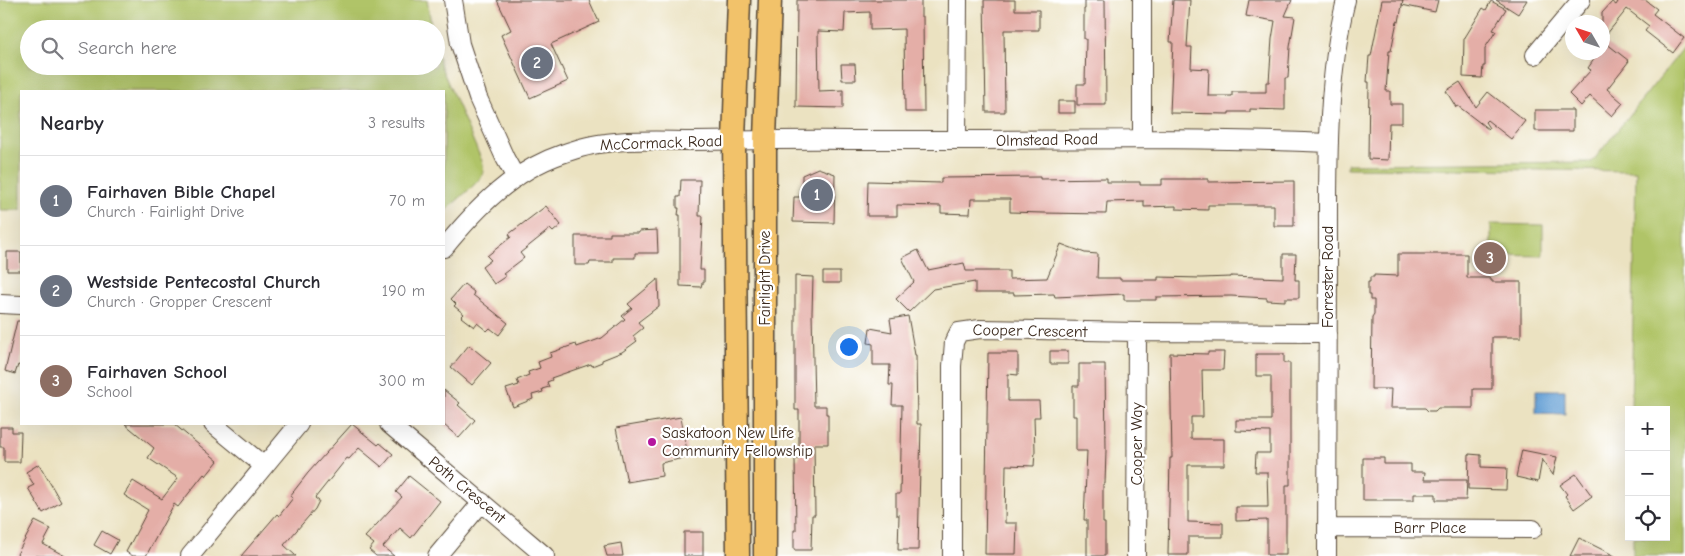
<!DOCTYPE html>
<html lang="en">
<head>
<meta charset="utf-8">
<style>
	body { margin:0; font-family:"Comic Neue",sans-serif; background:#f2f2f3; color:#2b2b33 }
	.controls { position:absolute; right:15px; bottom:15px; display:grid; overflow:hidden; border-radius:0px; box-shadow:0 5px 20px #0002 }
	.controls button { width:45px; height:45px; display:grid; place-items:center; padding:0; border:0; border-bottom:1px solid #e1e1e2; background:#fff; color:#2b2b33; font:25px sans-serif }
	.compass { position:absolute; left:1565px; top:15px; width:45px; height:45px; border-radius:50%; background:#fff; box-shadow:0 5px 20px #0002; rotate:309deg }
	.you { position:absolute; left:848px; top:346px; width:18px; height:18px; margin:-12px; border:4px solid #fff; border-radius:50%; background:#1a73e8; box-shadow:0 0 0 8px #1a73e833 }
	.badge { display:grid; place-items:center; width:32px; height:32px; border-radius:50%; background:#0f766e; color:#fff; font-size:16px; font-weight:700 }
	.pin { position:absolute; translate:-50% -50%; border:2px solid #fff; box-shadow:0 1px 5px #0006 }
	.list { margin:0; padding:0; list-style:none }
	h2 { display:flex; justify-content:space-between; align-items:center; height:65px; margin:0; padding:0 20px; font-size:21px }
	h2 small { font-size:16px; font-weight:400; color:#7c7c81 }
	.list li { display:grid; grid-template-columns:32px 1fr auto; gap:15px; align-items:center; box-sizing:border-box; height:90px; padding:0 20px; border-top:1px solid #e1e1e2 }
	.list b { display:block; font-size:19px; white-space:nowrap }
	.list p { margin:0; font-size:16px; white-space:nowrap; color:#7c7c81 }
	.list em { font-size:16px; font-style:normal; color:#7c7c81 }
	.icon { flex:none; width:28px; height:28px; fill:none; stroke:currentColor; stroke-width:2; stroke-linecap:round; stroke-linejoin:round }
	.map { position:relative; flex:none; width:1685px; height:556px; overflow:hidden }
	.search { position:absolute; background:#fff; box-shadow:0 5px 20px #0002; left:20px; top:20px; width:425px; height:55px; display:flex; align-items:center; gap:12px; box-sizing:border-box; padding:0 18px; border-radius:28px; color:#7c7c81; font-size:19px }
	.panel { position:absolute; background:#fff; box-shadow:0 5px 20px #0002; left:20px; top:90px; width:425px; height:335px; border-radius:0px }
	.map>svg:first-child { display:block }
</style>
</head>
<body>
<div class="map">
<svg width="1685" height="556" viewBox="0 0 1685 556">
	<rect width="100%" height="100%" fill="#fff"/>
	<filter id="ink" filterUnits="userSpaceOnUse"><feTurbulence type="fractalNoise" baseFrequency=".02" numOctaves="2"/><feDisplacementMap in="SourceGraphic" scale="10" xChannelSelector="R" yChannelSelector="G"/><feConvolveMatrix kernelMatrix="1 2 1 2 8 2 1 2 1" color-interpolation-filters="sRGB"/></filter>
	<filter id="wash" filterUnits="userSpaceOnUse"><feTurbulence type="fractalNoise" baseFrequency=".0096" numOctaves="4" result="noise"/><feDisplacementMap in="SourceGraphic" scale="20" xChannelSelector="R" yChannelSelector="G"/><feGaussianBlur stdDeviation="1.12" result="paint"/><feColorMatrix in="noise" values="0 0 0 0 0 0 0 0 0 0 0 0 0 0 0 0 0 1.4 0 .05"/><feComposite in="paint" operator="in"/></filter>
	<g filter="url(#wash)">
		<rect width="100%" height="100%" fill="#ebe2c1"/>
		<path fill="#b0c468" stroke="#767743" d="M0,0H427L432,29H29V66H436V48L441,67L482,161C483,165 484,168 483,173C479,184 453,202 444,213V91H21V210H0Z
			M1685,46V556H1633V537H1666V410H1631L1636,171L1347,168V164L1592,162Z
			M1491,224L1543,225V256L1491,255Z"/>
		<path fill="#649fd4" stroke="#506479" d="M1536,390H1565V414L1536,413Z"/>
		<g id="blocks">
			<path fill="#e4aea7" d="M497,0H589L599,22L551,44L568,81L530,98L501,35L511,30Z
				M797,0H921V17H923L924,112H905L904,29L870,30V12L845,13L844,32L818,31L819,91L843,90V108L796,107Z
				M984,0H1015V10H1039V30H1004L1005,112H986Z
				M1085,0H1105L1106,105H1077V84H1085L1086,39H1084V9H1085Z
				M1173,0H1190L1187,47H1192L1191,68L1209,69L1208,96H1232V92H1266V82H1269L1272,39L1275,21L1246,16L1249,0H1292L1285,16L1295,17L1290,47L1288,78H1285V110L1250,109V112H1229V114L1170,113L1173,42H1170Z
				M1382,0H1438L1435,12L1402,5L1403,0L1399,22L1397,21L1391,51H1389L1386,91H1390V104H1402V123H1389L1388,160L1368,159L1369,82H1367L1369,56H1371Z
				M1496,0H1527L1518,14Z
				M1616,0H1645L1657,9L1653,14L1684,38L1673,53L1645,31L1649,26L1627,9L1602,40V13L1612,2L1616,5L1618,2Z
				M1491,1L1506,9L1493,30L1496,31L1485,48V66H1483L1482,78L1463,77L1464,39L1483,8L1486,10Z
				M1602,40L1629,61L1607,89L1623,103L1612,116L1590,96L1581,106L1569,94L1591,70L1588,68L1599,52H1602Z
				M841,64H855L856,80H842Z
				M1460,82L1476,107L1488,92L1525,121L1511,139L1487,120L1485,122L1489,128L1488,129L1458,106L1456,107L1446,91Z
				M1058,101H1075V113H1058Z
				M1535,110H1573V131H1535Z
				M818,168L835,174L834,223L793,222L794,197H800V194H802V175Z
				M1040,177V179L1107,178V182H1140V185H1162V179H1208V182L1294,181V226H1274V205H1208V210L1176,209V206L1144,207V201L1107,202L1106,214L1043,213L1010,212V199H971L970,214L941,213V206L897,205V216H867L868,181L941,183V178Z
				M681,180H700L699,216H703L700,270H704V283H702L701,287L680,286V215H678L679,208H677V197H680Z
				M546,206L561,225L553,232L550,229L520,253L524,258L503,274L506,276L494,284L482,267L491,260L487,256L511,237L509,234Z
				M657,230L658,253H635V258H613V262H590L589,265H575V236H610V233H639V231Z
				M1061,244L1085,253L1098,254L1097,278H1120V280H1158V277L1201,278L1231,277V276L1283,278V254H1296L1295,280H1299V298H1285V301L1267,300V298L1231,296L1156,297V300H1124V294L1055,297L1054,294L1014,295V293H975V282L933,289L909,312L896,299L914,282L902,258L918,250L928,270L964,263L966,271H1009V279L1047,278Z
				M7,252H21V271H7Z
				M1398,254H1467V278H1490L1489,280H1492V282H1521V337H1492V389H1473V408H1438L1435,411H1428L1425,408H1390L1391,389H1371L1372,317L1374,314V300H1370V295H1368V282H1370V277H1374V275L1398,276Z
				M823,272H840V283H823Z
				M795,276L813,277L812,313L814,406H826V414H828V444H814L815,515H812L811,550H794V530H796L795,459H799V410H795Z
				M658,279L659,306L638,322L643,328L633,336L637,341L622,352L602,360V362L592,366L591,364L551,378L552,380L547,382L549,387L542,389L543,392L532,395L533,399L513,407L506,389L519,385L517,380L529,375L528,372L540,368L538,362L551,357L550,353L576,344L577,347L602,338L625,319L622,316L632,308L628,304Z
				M464,284L474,292L473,295L508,323L499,335L490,328L487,331L477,323L474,327L461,317L464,314L454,306L456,304L451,299Z
				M908,316L915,355H916L917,424H921L918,550H898L899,515H896V494H900L902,405H892L893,385H889L890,365H873V344L868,343L870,328L892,332L890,319Z
				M17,321H21V366L18,365L15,374L5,371Z
				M469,345L491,363L472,385L451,367Z
				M1050,351H1068V364H1050Z
				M1208,352H1224L1223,370H1202L1203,417H1191V439H1224V465H1188V522L1223,523V537H1188V555H1168L1170,458H1172L1170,353L1208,354Z
				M988,353H1018V375L1008,374V401H1039L1040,417H1034L1035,451L1034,466L1006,465L1005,523H1017L1016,554H985Z
				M1256,354H1284V363H1290V485H1286V555H1267V520L1236,521V507H1268L1267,472H1255L1256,453H1270V432L1236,431V420H1271V376H1256Z
				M1079,364H1105L1106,450L1105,484H1103V523H1105V556H1087V520H1084L1087,451H1076V416H1073V386H1079Z
				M444,390L460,403L458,405L475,420L459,438L444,425Z
				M681,417L688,457L661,463L662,476L627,482L616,428Z
				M125,424H174L218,461L206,476L204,474L178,507L174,504L146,556H133L126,552L148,510L124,495L133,481L162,499L178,478L148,458L154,448Z
				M352,424L378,445L380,443L393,454L382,467L359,448L349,459L347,458L315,498L319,501L315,509L284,545L296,556H241L277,514L279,516L293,498L290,496L308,473Z
				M0,427H12V432H21L20,462H4V447H0Z
				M1522,450L1557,457L1553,475L1542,459L1538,482L1516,477Z
				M1469,454L1481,455V467L1507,468L1506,490L1468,489Z
				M1363,458H1384V464H1411V472H1425L1424,480H1467L1466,500H1436V494H1414V500H1363Z
				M39,464L61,502L43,513L28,488L34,485L26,472Z
				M1576,474L1592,496L1574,509L1565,496L1567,494L1560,485Z
				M409,476L440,501L411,538L400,528L383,547L394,556H376L369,550L374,544L365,537L402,497L396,492Z
				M35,521L51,529L43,544L65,556H16Z
				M102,531L118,540L110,554L94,545Z
				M684,532H703V556H684Z
				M1579,538L1615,556H1570Z
				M621,543L623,556H607L604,546Z"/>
		</g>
	</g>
	<g filter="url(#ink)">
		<use href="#blocks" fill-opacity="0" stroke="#554636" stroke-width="1"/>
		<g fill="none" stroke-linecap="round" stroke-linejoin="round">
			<defs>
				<path id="minor" d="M453,0L460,44L478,98L505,158L516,178
					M1535,55L1581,0
					M1142,139V0
					M957,140L958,0
					M444,248C476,209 512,171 562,154C576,149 591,144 606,143C635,139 665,141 694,141C750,140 806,139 861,140C1017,141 1173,136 1329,143
					M0,304L21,305
					M213,424L264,466
					M389,424L545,556
					M1327,528L1533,529
					M190,556L299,424
					M437,556L482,502
					M952,556V366L954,342L959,332L980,329L1137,332L1328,333
					M1136,556L1137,332
					M1327,556C1327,455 1328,354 1328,253C1328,169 1326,82 1346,0"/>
				<path id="major" d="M738,556L734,140L739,0
					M765,556V139L770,0"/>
			</defs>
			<use href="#minor" stroke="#554636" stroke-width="20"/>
			<use href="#major" stroke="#554636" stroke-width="25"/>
			<use href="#minor" stroke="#fff" stroke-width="18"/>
			<use href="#major" stroke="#f2c26a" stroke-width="22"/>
		</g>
	</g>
	<circle fill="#b5179e" stroke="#fff" stroke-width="2" cx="652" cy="442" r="5"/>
	<g text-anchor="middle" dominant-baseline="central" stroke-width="4.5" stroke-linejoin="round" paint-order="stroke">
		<g font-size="16" fill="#3b2a1e" stroke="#fff">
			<text transform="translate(1047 140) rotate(-1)">Olmstead Road</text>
			<text transform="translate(661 143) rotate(-2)">McCormack Road</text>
			<text transform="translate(1328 277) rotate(-90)">Forrester Road</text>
			<text transform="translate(765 278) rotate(-90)">Fairlight Drive</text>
			<text transform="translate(1030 331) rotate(1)">Cooper Crescent</text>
			<text transform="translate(1137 444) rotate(-90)">Cooper Way</text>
			<text transform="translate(467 490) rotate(40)">Poth Crescent</text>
			<text x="1430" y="528">Barr Place</text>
		</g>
		<g font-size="16" fill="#3b2a1e" stroke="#fff" text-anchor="start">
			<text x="662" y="433">Saskatoon New Life<tspan x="662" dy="18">Community Fellowship</tspan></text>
		</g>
	</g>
</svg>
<div class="controls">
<button>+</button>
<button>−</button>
<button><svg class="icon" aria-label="locate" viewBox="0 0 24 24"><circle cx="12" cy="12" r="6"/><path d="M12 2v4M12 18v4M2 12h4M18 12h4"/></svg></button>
</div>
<svg class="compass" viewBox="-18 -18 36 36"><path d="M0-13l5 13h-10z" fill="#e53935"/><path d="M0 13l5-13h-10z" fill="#7c7c81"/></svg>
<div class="you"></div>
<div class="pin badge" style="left:817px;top:195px;background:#6b7280">1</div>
<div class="pin badge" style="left:537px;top:63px;background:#6b7280">2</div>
<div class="pin badge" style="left:1490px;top:258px;background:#8d6e63">3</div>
<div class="search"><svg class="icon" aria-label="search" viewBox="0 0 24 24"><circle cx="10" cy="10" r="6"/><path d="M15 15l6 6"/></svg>Search here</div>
<section class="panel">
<h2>Nearby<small>3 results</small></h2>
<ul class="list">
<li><span class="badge" style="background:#6b7280">1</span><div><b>Fairhaven Bible Chapel</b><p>Church · Fairlight Drive</p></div><em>70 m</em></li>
<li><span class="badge" style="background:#6b7280">2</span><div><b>Westside Pentecostal Church</b><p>Church · Gropper Crescent</p></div><em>190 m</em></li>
<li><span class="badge" style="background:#8d6e63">3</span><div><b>Fairhaven School</b><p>School</p></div><em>300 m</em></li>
</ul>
</section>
</div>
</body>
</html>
